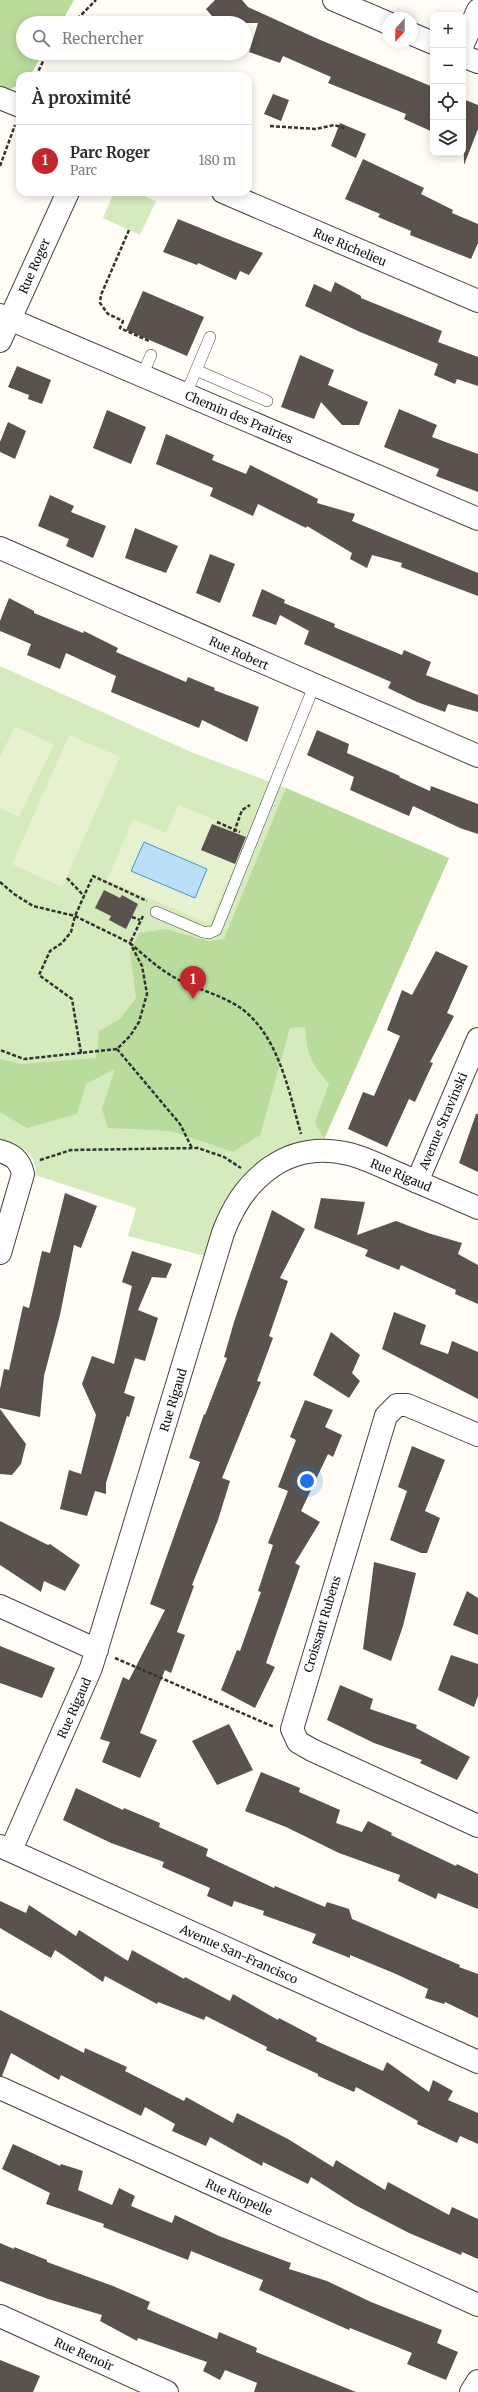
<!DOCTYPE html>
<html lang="fr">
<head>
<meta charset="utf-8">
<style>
	body { margin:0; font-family:Merriweather,serif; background:#f7f7f7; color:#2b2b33 }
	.controls { position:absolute; right:12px; top:12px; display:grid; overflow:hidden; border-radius:8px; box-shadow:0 2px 10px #0003 }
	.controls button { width:36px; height:36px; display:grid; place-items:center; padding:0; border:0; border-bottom:1px solid #e1e1e2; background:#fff; color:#2b2b33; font:20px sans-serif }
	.compass { position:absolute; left:382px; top:12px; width:36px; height:36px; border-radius:50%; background:#fff; box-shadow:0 2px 10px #0003; rotate:202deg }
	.you { position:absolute; left:307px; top:1481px; width:14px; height:14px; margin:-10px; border:3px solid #fff; border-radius:50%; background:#1a73e8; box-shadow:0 0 0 6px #1a73e833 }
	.badge { display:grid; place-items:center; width:26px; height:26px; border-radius:50%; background:#c4262e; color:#fff; font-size:13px; font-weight:700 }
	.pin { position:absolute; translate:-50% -33px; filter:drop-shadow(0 1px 2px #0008) }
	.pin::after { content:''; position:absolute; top:21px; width:14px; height:12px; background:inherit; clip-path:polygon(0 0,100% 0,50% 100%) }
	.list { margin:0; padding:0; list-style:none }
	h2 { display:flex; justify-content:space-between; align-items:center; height:52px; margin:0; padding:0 16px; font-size:17px }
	h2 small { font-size:13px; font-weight:400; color:#7c7c81 }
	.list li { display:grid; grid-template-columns:26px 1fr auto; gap:12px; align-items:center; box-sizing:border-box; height:72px; padding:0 16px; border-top:1px solid #e1e1e2 }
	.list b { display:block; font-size:15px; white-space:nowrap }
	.list p { margin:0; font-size:13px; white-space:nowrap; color:#7c7c81 }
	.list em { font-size:13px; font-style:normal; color:#7c7c81 }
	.icon { flex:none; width:22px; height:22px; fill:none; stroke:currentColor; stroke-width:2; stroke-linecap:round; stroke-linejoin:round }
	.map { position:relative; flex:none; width:478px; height:2392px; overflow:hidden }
	.search { position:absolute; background:#fff; box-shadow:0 2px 10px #0003; left:16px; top:16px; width:236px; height:44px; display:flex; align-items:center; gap:10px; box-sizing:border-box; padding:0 14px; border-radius:22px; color:#7c7c81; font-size:15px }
	.panel { position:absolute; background:#fff; box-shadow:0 2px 10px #0003; left:16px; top:72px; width:236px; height:124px; border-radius:12px }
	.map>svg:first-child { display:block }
</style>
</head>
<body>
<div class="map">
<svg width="478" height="2392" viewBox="0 0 478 2392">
	<rect width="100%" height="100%" fill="#fffdf5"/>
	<path fill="#d5ebbd" d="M114,192H135L156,201L140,235L103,218Z
		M0,666L191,752L286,788L449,858L324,1139C247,1148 226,1188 205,1256L128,1236L136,1208L35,1175C39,1152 17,1145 0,1140Z"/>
	<path fill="#b9dc9c" d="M0,0H74L61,23H23V53H43L30,76H20V84L10,89L0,107Z
		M286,788L449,858L324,1139L315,1122L329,1084C311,1062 307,1056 305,1027L290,1028L260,1135L233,1152L171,1131L108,1128L102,1109L115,1069L86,1084L77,1114L27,1128L0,1112V1059L20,1064L96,1058L99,1031L120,1019L136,998L130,952L139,933L165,929L208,941L224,939Z"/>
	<path fill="#e6f2cf" d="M15,726L54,745L19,817L0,808V757Z
		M69,735L120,757L62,887L12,864Z
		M178,805L216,820L214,825L247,838L209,924L107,880L133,819L166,833Z"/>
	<path fill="#b9e0f7" stroke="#3f96cf" d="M144,842L207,869L195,898L131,871Z"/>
	<path fill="#5a524d" d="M215,0H242L248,7L318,39L433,87V132L404,119L406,114L328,83L331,77L283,56L280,63L249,52L258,23H218L206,9Z
		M273,94L289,100L281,121L264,114Z
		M463,99L478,105V129L464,165Z
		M340,123L366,134L356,158L331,146Z
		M363,159L424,188L421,194L453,210L452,213L478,224V243L471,259L410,235L411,231L378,217L380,214L345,199Z
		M178,219L230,240L263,253L249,275L240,271L236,280L198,263L197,265L163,252Z
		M335,282L361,296V298L442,331L438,342L478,357V386L457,379L455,384L434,375L438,364L360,332L305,306L314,284L331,292Z
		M143,291L204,317L187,356L126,330Z
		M300,355L334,370L328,385L368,402L359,425H342L321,402L314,419L281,407Z
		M17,366L51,380L42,404L28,399L29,395L8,387Z
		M399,409L437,425L432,437L478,454V492L436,476L439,469L384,447Z
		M107,410L146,427L131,464L93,448Z
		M8,422L26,431L15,459L0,452V442Z
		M166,434L214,455L212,460L246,474L250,465L318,499L317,503L355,514L352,521L478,573V596L401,567L402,563L372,555L367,568L350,559L352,553L307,526L306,528L258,504L253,516L210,496L213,488L156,464Z
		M50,495L74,506L71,512L106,526L93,558L66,546L69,539L38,526Z
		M135,528L178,546L166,573L125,558Z
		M210,554L235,564L220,603L196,593Z
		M262,589L285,600L284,603L335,624L334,627L402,655L404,650L431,662L426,675L478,695V712L448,704L445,712L417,702L388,688L391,682L304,644L309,631L280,615L276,625L252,616Z
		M9,598L34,611V613L83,633L84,631L118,648L116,652L186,682L188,677L215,688L214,690L259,707L247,742L202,720L199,728L111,692L116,676L66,653L60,669L27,655L31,644L0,631V621Z
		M317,730L349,744L347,753L400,776L399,777L430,791L431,786L478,804V834L460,828L413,806L409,816L350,790L354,777L307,755Z
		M212,824L246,837L235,864L201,850Z
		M104,890L120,898L122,895L138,904L126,929L109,920L111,916L95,908Z
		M436,951L468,966L447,1013L454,1016L430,1062L433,1063L415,1102L409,1099L387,1147L348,1129L363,1092L374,1096L400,1036L387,1030L402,990L412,995Z
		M476,1114H478V1172L459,1163Z
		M65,1193L97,1206L81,1248L74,1245L60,1315L44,1376L40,1417L0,1408V1389L4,1369L9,1370L23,1306L29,1308L42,1251L50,1253Z
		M321,1198L365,1202L357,1235L396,1221L428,1233L462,1243L458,1254L478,1265V1304L455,1294L456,1290L401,1265L399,1270L365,1256L368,1250L314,1228Z
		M272,1210L305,1229L280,1278L288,1281L269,1336L273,1338L257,1381L261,1382L222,1478L230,1481L218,1520L192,1585L194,1586L177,1632L185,1635L171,1673L165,1670L140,1733L157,1740L140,1778L102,1762L110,1742L100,1739L123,1677L129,1680L165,1610L150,1604L200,1462L189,1458L204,1414L205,1415L227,1358L224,1357L234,1322Z
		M132,1251L172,1264L166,1278L152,1277L138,1310L158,1318L145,1361L135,1358L124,1393L135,1397L129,1417L127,1416L106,1483V1494L95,1491L87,1516L60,1509L69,1470L81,1474L96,1415L82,1384L92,1356L114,1364L132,1286L122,1282Z
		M394,1312L426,1325L420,1344L448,1354L452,1341L478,1352V1399L382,1349Z
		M331,1332L360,1355L352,1373L360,1381L349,1398L313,1375Z
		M305,1400L333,1410L325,1427L342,1435L333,1457L328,1454L301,1511L320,1522L295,1563L300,1566L266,1663L275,1667L255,1708L221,1690L237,1650L240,1651L261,1592L258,1591L273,1545L268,1543L288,1491L278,1487L296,1440L290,1437Z
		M0,1409L26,1444L21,1464L12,1475L0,1474Z
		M412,1446L445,1460L425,1511L440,1518L427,1553H421L390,1540L407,1491L398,1487Z
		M0,1521L48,1545L50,1544L80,1565L65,1591L44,1581L41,1592L0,1565Z
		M374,1562L416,1573L403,1626L391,1661L363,1649Z
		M467,1591L478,1598V1635L453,1625Z
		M0,1646L55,1668L42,1698L0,1683Z
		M451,1655L478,1664V1696L474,1707L438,1690Z
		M340,1685L373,1699L370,1709L417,1725L416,1728L470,1757L457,1780L420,1763L422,1760L374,1743L327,1720Z
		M229,1724L253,1770L217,1785L192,1741Z
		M261,1772L300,1788L299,1792L340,1810L336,1823L362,1832L368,1821L392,1833L391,1835L456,1866L457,1864L478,1874V1909L438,1893L436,1899L398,1881L400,1875L339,1853L286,1827L245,1811Z
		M76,1788L123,1810L124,1808L160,1823L159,1827L208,1849L206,1856L274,1888L275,1886L325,1907L327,1902L349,1909L352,1919L460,1965L459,1967L478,1974V2018L445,2002L444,2004L425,1998L428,1989L396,1974L350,1955V1958L312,1943L316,1934L263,1915L264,1911L234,1901L232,1907L207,1896L210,1888L162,1867L164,1862L111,1843L63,1820Z
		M0,1901L26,1913L29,1905L76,1936L79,1930L128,1961L132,1950L184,1979L185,1977L230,2001L233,1994L278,2020L279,2018L317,2038L316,2041L383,2071L387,2062L429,2092L433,2080L453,2091L448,2100L478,2113V2144L460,2136L457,2143L417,2124L418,2121L356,2087L354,2092L318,2076V2074L266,2050L267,2047L206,2016L204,2020L158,2002L157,2004L105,1976L103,1982L55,1950L51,1958L0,1928Z
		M0,2010L84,2053L85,2048L127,2067L125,2071L184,2101L186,2097L233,2123L237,2113L288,2139L333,2167L336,2160L385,2190L388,2182L449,2215L452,2207L478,2219V2259L462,2252L461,2255L409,2233L355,2205L311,2177L308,2184L263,2162L262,2166L210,2137L206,2146L172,2131L175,2124L145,2107L141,2116L61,2075L59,2080L11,2053L2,2076H0Z
		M13,2144L60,2166L61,2164L83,2171L78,2190L112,2205L119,2188L135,2196L131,2206L172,2223L175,2215L219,2236L291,2263L289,2269L327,2281L371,2302L442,2330L437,2343L458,2352L446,2380L407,2364L412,2353L350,2328L349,2330L259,2290L263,2280L191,2251L188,2260L103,2227L104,2224L46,2204L50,2193L2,2169Z
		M0,2243L14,2249V2247L47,2260V2262L113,2286L150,2302L147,2309L217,2339L219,2332L257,2348L256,2352L356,2392H254L257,2383L225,2370L220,2380L203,2371L207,2362L138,2338L137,2341L100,2321L102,2315L48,2299L0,2281Z
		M0,2360L40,2376L33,2392H0Z"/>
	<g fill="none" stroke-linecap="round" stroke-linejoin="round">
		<defs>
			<path id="service" d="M196,370L267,401
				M142,376L151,355
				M186,394L210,337
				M156,912L203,932L209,933L216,930L314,686"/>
			<path id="minor" d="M334,0L388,23
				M412,34L433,43
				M463,44L478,10
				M463,56L478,62
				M0,98L20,106
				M223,192L478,301
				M0,315L478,519
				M0,341L68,192
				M0,548L478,756
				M0,1151C13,1155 20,1160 23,1174L0,1253
				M417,1182L478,1039
				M478,1435L407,1405H397L386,1416L292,1729L298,1742L312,1750L478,1826
				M0,1606L97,1650
				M11,1850L91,1668L223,1233C243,1179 287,1139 349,1154C365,1158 381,1166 397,1173C424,1185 451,1196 478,1208
				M0,2088L478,2305
				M0,2316L167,2392
				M471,2392L478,2381"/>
			<path id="tertiary" d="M0,1846L478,2062"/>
		</defs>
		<use href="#service" stroke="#444" stroke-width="12"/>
		<use href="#minor" stroke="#444" stroke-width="24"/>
		<use href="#tertiary" stroke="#444" stroke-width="24"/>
		<path stroke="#333" stroke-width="2.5" stroke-dasharray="4 2" stroke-linecap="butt" d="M73,23L96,0
			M36,76L47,53
			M270,126L316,129L334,125L344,128
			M0,166L15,125
			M248,170L252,172
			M129,230L101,295L100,303L108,314L123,321L120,328L149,341
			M217,822L240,832
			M234,832L242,810L250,805
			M67,878L84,896
			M0,882L14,894L33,906L75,916L130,943L142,966L147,994L139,1022L130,1036L117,1049L24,1059L0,1050
			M143,916L130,943C146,957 161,971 181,981C200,990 224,996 242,1009C279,1037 289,1092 301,1134
			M132,917L140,920
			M117,1049L180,1124L192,1148
			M81,1053L72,999L39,975L50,951L62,943L71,932L75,916L93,876L147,901
			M40,1160L71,1150L198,1148L224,1157L241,1168
			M115,1658L274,1727"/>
		<use href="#service" stroke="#fff" stroke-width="11"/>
		<use href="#minor" stroke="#fff" stroke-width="22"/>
		<use href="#tertiary" stroke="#fff" stroke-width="22"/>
	</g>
	<g text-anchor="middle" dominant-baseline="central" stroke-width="4" stroke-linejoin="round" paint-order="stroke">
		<g font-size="12" fill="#111" stroke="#fff">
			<text transform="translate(350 247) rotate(23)">Rue Richelieu</text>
			<text transform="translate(34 266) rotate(-66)">Rue Roger</text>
			<text transform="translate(239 417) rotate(23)">Chemin des Prairies</text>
			<text transform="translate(239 653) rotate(24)">Rue Robert</text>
			<text transform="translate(443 1121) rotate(-67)">Avenue Stravinski</text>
			<text transform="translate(401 1175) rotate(23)">Rue Rigaud</text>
			<text transform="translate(173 1400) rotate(-73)">Rue Rigaud</text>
			<text transform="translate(322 1624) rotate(-73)">Croissant Rubens</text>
			<text transform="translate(74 1708) rotate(-66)">Rue Rigaud</text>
			<text transform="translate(239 1954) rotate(24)">Avenue San-Francisco</text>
			<text transform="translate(239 2197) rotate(24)">Rue Riopelle</text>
			<text transform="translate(84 2354) rotate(24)">Rue Renoir</text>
		</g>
	</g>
</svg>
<div class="controls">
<button>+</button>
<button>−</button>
<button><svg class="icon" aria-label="locate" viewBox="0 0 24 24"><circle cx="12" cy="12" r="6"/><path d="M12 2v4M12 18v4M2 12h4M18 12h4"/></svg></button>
<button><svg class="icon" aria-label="layers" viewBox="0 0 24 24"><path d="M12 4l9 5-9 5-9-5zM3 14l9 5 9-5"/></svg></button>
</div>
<svg class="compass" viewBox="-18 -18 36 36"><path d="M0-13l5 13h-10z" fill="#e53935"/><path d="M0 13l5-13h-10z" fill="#7c7c81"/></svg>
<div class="you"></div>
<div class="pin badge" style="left:193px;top:999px">1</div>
<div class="search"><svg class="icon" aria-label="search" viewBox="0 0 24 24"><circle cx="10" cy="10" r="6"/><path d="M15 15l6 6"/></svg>Rechercher</div>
<section class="panel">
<h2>À proximité<small></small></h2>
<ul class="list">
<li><span class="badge">1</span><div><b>Parc Roger</b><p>Parc</p></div><em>180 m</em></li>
</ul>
</section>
</div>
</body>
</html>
